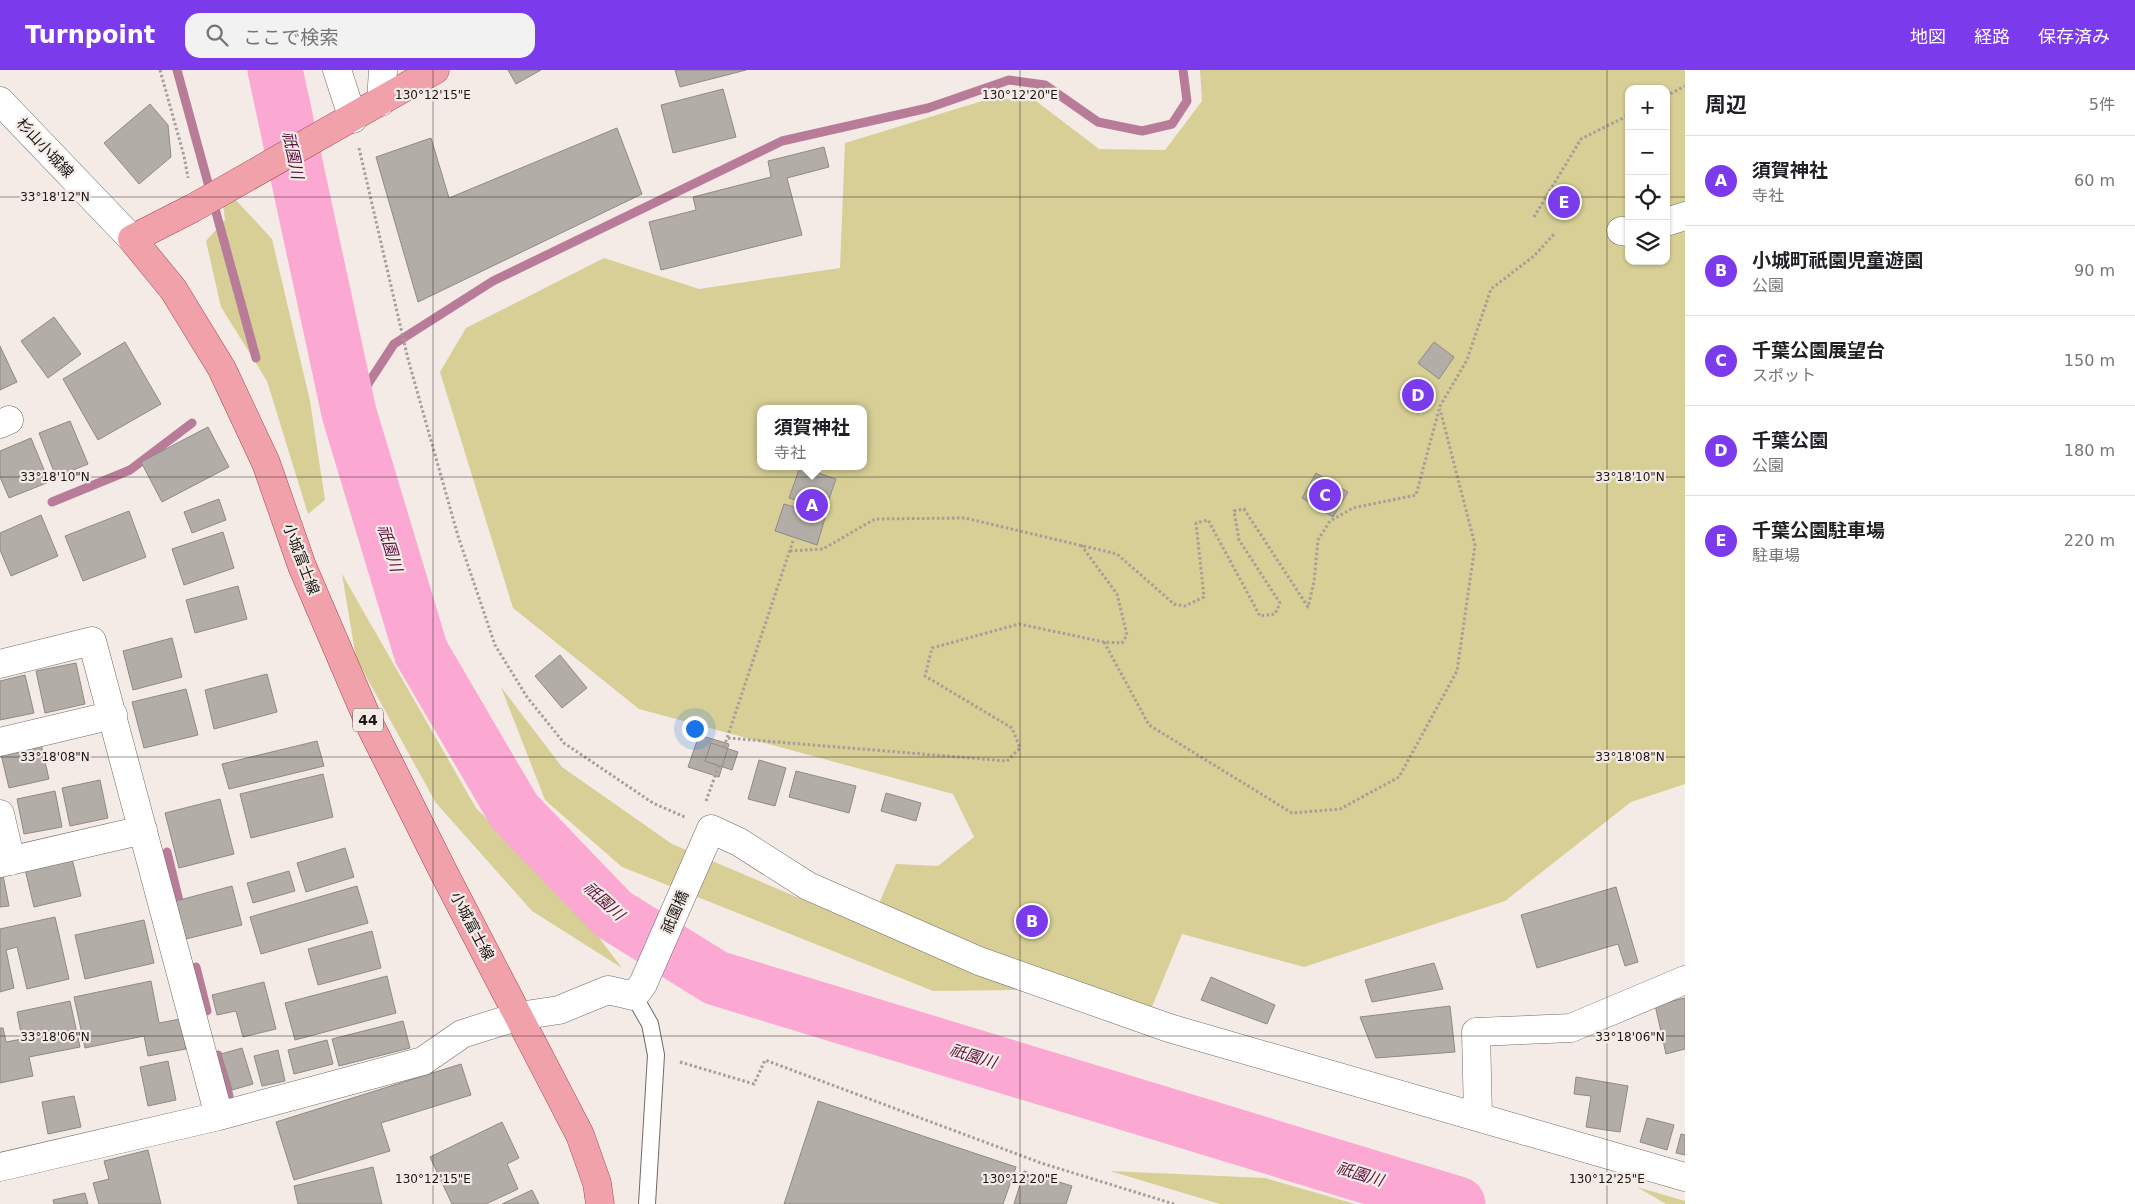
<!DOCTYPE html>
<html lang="ja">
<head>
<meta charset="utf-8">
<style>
	body { margin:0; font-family:"DejaVu Sans","Noto Sans JP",sans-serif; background:#f2f2f2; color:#202124 }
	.controls { position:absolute; right:15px; top:15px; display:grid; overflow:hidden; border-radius:10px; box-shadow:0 1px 4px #0004 }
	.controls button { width:45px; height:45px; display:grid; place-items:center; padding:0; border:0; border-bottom:1px solid #e0e0e0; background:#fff; color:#202124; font:25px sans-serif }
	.you { position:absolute; left:694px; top:658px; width:18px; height:18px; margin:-12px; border:4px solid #fff; border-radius:50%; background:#1a73e8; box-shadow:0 0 0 8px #1a73e833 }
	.badge { display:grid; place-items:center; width:32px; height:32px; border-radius:50%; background:#7c3aed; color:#fff; font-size:16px; font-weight:700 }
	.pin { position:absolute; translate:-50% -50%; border:2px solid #fff; box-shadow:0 1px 5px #0006 }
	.popup { position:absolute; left:757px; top:335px; width:110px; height:65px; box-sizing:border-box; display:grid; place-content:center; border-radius:10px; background:#fff; filter:drop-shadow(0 1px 4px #0005); font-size:16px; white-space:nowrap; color:#757577 }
	.popup b { font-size:19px; color:#202124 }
	.popup::after { content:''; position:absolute; left:50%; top:100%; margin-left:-10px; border:10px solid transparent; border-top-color:#fff }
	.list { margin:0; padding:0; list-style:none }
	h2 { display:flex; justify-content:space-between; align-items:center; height:65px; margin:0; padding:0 20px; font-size:21px }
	h2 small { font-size:16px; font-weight:400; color:#757577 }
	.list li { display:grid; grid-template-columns:32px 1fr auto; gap:15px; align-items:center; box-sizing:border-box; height:90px; padding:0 20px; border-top:1px solid #e0e0e0 }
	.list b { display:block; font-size:19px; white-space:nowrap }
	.list p { margin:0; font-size:16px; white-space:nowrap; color:#757577 }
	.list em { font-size:16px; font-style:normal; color:#757577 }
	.icon { flex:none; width:28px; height:28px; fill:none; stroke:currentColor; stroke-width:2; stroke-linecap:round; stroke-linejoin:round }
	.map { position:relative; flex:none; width:1685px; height:1134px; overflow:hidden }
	header { display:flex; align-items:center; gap:30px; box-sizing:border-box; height:70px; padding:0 25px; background:#7c3aed; color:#fff }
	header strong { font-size:24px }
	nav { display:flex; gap:28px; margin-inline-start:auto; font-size:18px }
	.search { width:350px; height:45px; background:#f2f2f2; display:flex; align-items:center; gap:12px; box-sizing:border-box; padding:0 18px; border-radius:15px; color:#757577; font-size:19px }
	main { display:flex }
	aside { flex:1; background:#fff }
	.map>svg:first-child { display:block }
</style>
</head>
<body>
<header>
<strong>Turnpoint</strong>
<div class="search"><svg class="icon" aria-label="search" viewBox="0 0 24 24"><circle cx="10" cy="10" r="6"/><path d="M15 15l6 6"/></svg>ここで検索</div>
<nav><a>地図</a><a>経路</a><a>保存済み</a></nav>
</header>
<main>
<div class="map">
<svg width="1685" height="1134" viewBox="0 0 1685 1134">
	<rect width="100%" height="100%" fill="#f4ebe7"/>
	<path fill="#d7cf95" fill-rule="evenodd" d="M1200,0H1685V714L1631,732L1505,831L1304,897L1182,864L1151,939L998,886L877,838L896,794L938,796L974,767L953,724L639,639L513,538L440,302L466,258L604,188L699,219L840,198L845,73L992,28L1036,31L1099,79L1165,80L1202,31ZM1629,19H1666V191H1629ZM761,339H863V396H761Z
		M220,113L272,169L310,331L325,430L308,444L267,311L221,237L206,171L225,150Z
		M342,504L476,738L582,845L622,898L532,841L436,733L356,588Z
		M501,617L562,697L672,774L1016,920L933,921L622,797L545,730Z
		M1110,1101L1265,1108L1355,1134H1220Z
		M1637,1117L1685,1131V1134H1666Z"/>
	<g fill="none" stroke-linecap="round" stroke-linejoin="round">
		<path stroke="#b87c99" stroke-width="9" d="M177,0L256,288
			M349,343L394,274L493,211L782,71L928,38L1009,10L1045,15L1098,52L1142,61L1172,54L1187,31L1183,0
			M52,432L130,400L192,353
			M167,782L179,831
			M196,897L207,941
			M218,985L229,1026"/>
		<path stroke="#fba8d2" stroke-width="55" d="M275,0L349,343L421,582L514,741L613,844L716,908L1458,1134"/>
	</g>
	<path fill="#b2ada6" stroke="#8f8a84" d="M508,0H541L516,14Z
		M675,0H746L680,17Z
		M723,19L736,67L673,83L661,35Z
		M150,34L168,55L171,87L139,114L104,73Z
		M617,58L642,124L418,232L376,87L431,68L449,128Z
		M824,77L829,97L787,108L802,165L661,200L649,152L696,140L693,127L771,107L768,91Z
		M54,247L81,284L48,308L21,271Z
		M125,272L161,334L98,370L63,309Z
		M1434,272L1454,287L1439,309L1418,293Z
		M0,276L17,312L0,320Z
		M70,351L88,394L56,407L39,363Z
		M208,357L229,397L162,432L141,392Z
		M31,368L49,412L9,428L0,407V381Z
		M800,397L836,409L825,440L815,436L813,444L825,448L817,475L775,461L784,434L797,438L799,431L789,428Z
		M1316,403L1348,422L1333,447L1302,428Z
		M219,429L226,450L192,463L184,442Z
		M129,441L146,487L83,511L65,466Z
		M41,445L58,486L11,506L0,480V463Z
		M223,462L234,498L184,515L172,479Z
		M238,516L247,549L195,563L186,530Z
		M172,568L182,607L133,620L123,581Z
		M560,585L587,618L562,638L535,606Z
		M76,593L85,634L45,643L36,601Z
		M267,604L277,642L214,659L205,620Z
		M25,605L34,643L0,650V611Z
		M186,619L198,665L144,678L132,632Z
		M699,665L729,674L719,707L688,697Z
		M40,670L49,709L9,718L0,680Z
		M317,671L324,696L229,719L222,694Z
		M711,673L738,682L732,700L705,691Z
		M759,690L786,698L775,736L748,729Z
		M796,701L856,716L849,743L789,727Z
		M323,704L333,747L251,768L240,724Z
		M100,710L108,748L70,756L62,718Z
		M55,721L62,757L24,764L17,729Z
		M886,723L921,733L916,751L881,741Z
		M220,729L234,784L179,798L165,743Z
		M345,778L354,807L306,822L297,793Z
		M71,784L81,826L34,837L24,795Z
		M0,800H2L9,836L0,837Z
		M289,801L295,821L253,833L247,813Z
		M232,816L242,855L186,869L176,831Z
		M357,816L368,853L261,884L250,847Z
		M1616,817L1638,892L1625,896L1618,874L1537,898L1521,845Z
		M55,847L69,909L27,919L17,877L6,880L14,918L0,922V859Z
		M144,850L154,893L85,909L75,865Z
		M372,861L381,898L318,915L308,879Z
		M1434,893L1443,919L1372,932L1365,910Z
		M387,906L396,943L295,970L285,933Z
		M1211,907L1275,935L1267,954L1201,930Z
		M151,911L159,953L180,949L186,979L148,986L144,966L85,978L74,927Z
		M264,912L276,959L243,967L236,941L217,945L212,925Z
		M1685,928V979L1666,984L1655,935Z
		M70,931L80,977L29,987L33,1006L0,1013V958H3L6,972L22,969L17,942Z
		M1450,936L1455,982L1376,988L1360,947Z
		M403,951L410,978L339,996L332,969Z
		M327,970L333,994L294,1004L288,980Z
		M242,978L253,1014L232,1020L221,984Z
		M278,980L285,1011L262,1016L254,986Z
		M168,991L176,1030L148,1036L140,997Z
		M461,994L471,1025L381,1053L390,1081L294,1110L276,1052Z
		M1576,1007L1628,1016L1620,1062L1586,1057L1591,1026L1574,1024Z
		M74,1026L81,1057L48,1064L42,1032Z
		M818,1031L1016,1097L1003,1134H784Z
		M1647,1048L1674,1055L1667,1080L1640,1072Z
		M502,1052L519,1088L507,1094L518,1119L486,1134H452L430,1087Z
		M1681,1064L1685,1065V1085L1676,1083Z
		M148,1080L161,1134H99L93,1113L109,1109L104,1091Z
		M373,1097L382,1134H298L294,1116Z
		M1024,1101L1072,1116L1066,1134H1014Z
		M532,1120L539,1134H502Z
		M85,1123L88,1134H54L53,1130Z"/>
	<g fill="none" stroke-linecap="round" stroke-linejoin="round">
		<defs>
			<path id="lane" d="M634,926L650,954L656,985L647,1134"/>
			<path id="street" d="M337,0L353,49
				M381,32L383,0
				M1666,152L1685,146
				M1621,161L1629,162
				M0,354L9,350
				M0,594L92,571L219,1046
				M0,672L113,645
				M0,744L11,791
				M0,793L143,760
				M1478,1047L1476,962L1571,958L1685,910
				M0,1097L219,1046L423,991L462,964L519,946L559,940L608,920L634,926L643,914L711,759L739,772L808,816L979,891L1169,958L1685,1107"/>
			<path id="secondary" d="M0,31L132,169"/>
			<path id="primary" d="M435,0L193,138L132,169L173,219L222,299L266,393L302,496L371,657L444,803L580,1065L597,1113L600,1134"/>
		</defs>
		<use href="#lane" stroke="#716966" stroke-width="18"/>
		<use href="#street" stroke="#716966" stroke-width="29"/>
		<use href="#secondary" stroke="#716966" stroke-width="29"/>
		<use href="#primary" stroke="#a04851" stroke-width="29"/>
		<path stroke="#a59e9a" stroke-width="3" stroke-dasharray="2.5 2.5" stroke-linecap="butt" d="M160,0L184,86L188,108
			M1666,26L1685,16
			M359,78L408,289L458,466L495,575L527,627L564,673L653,733L685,747
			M1534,147L1581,69L1629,45
			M790,481L823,479L875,449L965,448L1117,484L1174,534L1185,536L1204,527L1196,453L1208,450L1260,546L1275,544L1280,533L1239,470L1234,441L1244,439L1308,537L1314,512L1318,470L1330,451L1353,438L1416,425L1440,336L1467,290L1491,219L1534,186L1555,163
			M1104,572L1149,655L1292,743L1340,739L1399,707L1457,601L1475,475L1440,339
			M728,668L1007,691L1020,678L1012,658L925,606L932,578L1019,554L1104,572L1122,573L1127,565L1117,524L1081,475
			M724,677L793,471
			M706,731L719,695
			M680,992L754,1014L765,990L1041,1093L1174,1134"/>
		<use href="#lane" stroke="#fff" stroke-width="16"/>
		<use href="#street" stroke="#fff" stroke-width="28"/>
		<use href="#secondary" stroke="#fff" stroke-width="28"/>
		<use href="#primary" stroke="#f1a1aa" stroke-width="28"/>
	</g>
	<path fill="none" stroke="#1a1715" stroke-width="1" stroke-opacity="0.45" d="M433,0V1134M1020,0V1134M1607,0V1134M0,127H1629M1666,127H1685M0,407H1685M0,687H1685M0,966H1685"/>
	<g text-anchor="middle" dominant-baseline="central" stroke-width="4.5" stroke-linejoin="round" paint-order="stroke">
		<rect fill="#f4ebe7" stroke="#5b5754" stroke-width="1" x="353" y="638.5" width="30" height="23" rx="4"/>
		<g font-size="14" font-weight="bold" fill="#1a1715">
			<text x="368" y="650">44</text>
		</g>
		<g font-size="15" fill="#1a1715" stroke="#f4ebe7">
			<text transform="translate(45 78) rotate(47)">杉山小城線</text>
			<text transform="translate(301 489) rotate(69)">小城富士線</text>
			<text transform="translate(675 842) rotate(-66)">祇園橋</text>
			<text transform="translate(472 856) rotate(62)">小城富士線</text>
		</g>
		<g font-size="16" font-style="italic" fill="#58113c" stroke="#f4ebe7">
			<text transform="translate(293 85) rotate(78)">祇園川</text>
			<text transform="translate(390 478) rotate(73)">祇園川</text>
			<text transform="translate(604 831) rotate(42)">祇園川</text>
			<text transform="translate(973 986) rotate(17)">祇園川</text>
			<text transform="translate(1360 1104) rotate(17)">祇園川</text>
		</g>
	</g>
	<g font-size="12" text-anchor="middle" fill="#1a1715" stroke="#f4ebe7" stroke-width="4.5" stroke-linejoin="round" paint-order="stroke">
		<text x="433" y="29">130°12'15"E</text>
		<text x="1020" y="29">130°12'20"E</text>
		<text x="55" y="131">33°18'12"N</text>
		<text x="55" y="411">33°18'10"N</text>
		<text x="1630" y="411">33°18'10"N</text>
		<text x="55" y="691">33°18'08"N</text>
		<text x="1630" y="691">33°18'08"N</text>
		<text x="55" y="971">33°18'06"N</text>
		<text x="1630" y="971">33°18'06"N</text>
		<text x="433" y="1113">130°12'15"E</text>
		<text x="1020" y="1113">130°12'20"E</text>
		<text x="1607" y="1113">130°12'25"E</text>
	</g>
</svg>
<div class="controls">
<button>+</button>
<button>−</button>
<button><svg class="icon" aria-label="locate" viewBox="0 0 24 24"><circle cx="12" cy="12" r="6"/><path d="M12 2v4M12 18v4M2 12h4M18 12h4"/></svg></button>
<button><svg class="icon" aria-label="layers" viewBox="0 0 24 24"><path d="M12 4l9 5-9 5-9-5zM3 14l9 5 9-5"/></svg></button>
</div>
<div class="you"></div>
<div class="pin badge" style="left:812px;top:435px">A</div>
<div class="popup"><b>須賀神社</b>寺社</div>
<div class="pin badge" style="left:1032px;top:851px">B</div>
<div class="pin badge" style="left:1325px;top:425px">C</div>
<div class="pin badge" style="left:1418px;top:325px">D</div>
<div class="pin badge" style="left:1564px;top:132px">E</div>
</div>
<aside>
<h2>周辺<small>5件</small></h2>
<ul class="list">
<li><span class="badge">A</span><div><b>須賀神社</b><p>寺社</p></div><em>60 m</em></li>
<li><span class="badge">B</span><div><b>小城町祇園児童遊園</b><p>公園</p></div><em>90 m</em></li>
<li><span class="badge">C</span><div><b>千葉公園展望台</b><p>スポット</p></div><em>150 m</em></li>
<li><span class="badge">D</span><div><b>千葉公園</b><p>公園</p></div><em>180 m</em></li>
<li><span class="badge">E</span><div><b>千葉公園駐車場</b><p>駐車場</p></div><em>220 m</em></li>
</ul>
</aside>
</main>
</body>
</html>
